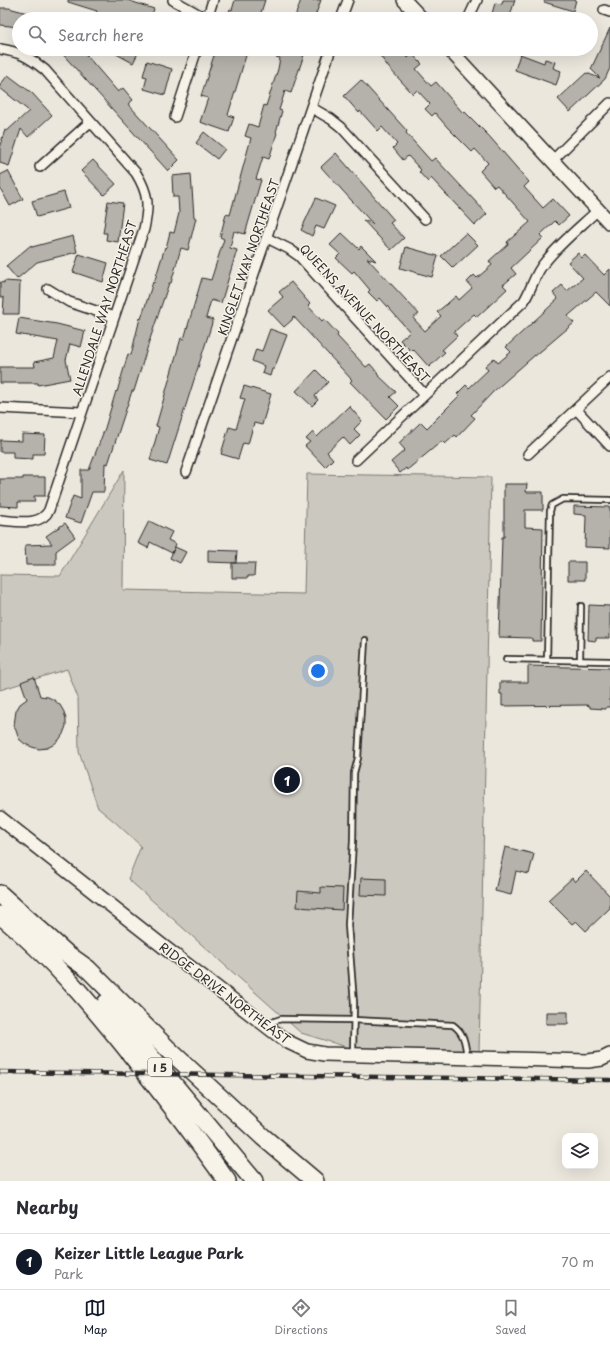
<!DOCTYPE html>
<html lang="en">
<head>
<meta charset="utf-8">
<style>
	body { margin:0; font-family:"Playpen Sans",sans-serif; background:#f2f2f3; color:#2b2b33 }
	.controls { position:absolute; right:12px; bottom:12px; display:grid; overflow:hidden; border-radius:8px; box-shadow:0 4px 16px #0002 }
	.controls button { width:36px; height:36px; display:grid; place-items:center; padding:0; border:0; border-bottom:1px solid #e1e1e2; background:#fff; color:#2b2b33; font:20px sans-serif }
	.you { position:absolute; left:318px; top:671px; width:14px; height:14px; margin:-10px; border:3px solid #fff; border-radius:50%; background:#1a73e8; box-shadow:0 0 0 6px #1a73e833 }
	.badge { display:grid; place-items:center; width:26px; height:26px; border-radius:50%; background:#111827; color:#fff; font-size:13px; font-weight:700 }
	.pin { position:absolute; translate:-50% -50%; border:2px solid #fff; box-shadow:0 1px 4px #0006 }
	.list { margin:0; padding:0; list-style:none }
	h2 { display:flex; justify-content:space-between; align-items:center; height:52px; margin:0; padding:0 16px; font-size:17px }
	h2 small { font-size:13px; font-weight:400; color:#7c7c81 }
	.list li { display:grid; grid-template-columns:26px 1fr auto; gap:12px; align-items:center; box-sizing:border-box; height:56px; padding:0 16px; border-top:1px solid #e1e1e2 }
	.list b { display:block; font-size:15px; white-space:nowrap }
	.list p { margin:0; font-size:13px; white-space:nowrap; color:#7c7c81 }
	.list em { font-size:13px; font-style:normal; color:#7c7c81 }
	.icon { flex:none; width:22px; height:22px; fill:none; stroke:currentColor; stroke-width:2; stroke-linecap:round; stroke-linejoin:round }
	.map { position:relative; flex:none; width:610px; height:1181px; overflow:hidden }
	.search { position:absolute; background:#fff; box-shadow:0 4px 16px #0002; left:12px; right:12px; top:12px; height:44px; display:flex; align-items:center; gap:10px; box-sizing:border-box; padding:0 14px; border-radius:22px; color:#7c7c81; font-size:15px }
	.sheet { height:108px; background:#fff }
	nav { display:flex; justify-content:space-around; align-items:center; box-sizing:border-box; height:56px; border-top:1px solid #e1e1e2; background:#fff; font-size:11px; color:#7c7c81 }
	nav a { display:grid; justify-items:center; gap:2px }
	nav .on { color:#111827 }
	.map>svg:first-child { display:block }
</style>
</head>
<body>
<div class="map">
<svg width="610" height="1181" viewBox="0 0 610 1181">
	<rect width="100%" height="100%" fill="#ebe7dd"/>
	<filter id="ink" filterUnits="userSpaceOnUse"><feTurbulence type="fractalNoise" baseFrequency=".025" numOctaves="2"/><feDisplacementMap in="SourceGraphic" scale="8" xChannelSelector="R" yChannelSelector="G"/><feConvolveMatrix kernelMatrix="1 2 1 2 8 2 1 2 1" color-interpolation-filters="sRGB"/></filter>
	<g filter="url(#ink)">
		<path fill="#cbc8bf" stroke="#7b7a75" d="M124,470L123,590L304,594L307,474L491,477L479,1053L360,1051L301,1033L128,879L141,846L115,822L98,808L79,752L78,698L67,669L0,690V575L60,576Z"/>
		<path fill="#b5b2ab" stroke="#2b2b2b" d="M68,0H127L154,9L150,19H127L119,16L118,19H95L97,11L68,2Z
			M235,0H265L259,19H226L230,9L232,10Z
			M301,0H321L314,19H294Z
			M503,0H515L509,19H500L491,17L495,3L502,4Z
			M545,0H576L573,11L544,2Z
			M0,8H9L38,16L37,19H19V28L10,26L0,25Z
			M610,28V68L605,79L570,112L558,99L586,73L600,78L591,69Z
			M58,49H81L118,92L123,88L133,100L128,104L179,160L168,171Z
			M107,49H140L133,63Z
			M216,49H248L228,115L234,117L229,132L200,122L208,98L201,96Z
			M279,49H306L291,93L285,91L279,110L282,111L276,132L277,133L269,159L263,157L256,179L261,180L245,234L234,231L230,248L237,250L221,303L211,300L206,318L213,320L167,465L150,460L159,427L156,426L181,338L184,339L202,278L211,280L224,239L220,237L226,214L230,215L251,138L245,136L249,124L258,127L264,105L266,106L278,69L280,58L276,57Z
			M375,49H401L408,58L412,54L422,64L416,69L431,86L436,82L463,113L464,111L489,136L529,182L524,187L543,208L553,199L569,216L559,225L555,221L540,235L543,238L511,268L516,274L503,285L507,289L477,317L474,314L454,332L457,336L442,350L445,352L429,367L413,349L411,351L400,340L410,332L380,298L377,301L368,292L370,290L354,271L352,273L336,258L340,254L330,245L342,233L359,249L361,246L376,261L367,258L419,314L413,318L425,331L441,316L437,312L448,303L456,296L459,300L472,288L467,282L474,275L477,278L492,265L489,261L508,244L507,242L530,222L497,185L494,187L480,171L488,163L475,149L472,152L448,128L435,113L432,116L425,109L430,104L417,90L413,94L389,68Z
			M520,54L544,63L545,59L555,62L553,68L561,71L556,85L515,70Z
			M147,61L172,69L165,95L144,89L147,77L143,76Z
			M8,75L32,93L52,115L28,137L21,129L9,166L0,163V145L5,130L7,131L29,111L0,88V85Z
			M361,80L407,131L406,133L431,161L435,158L487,214L475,225L431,178L428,182L419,172L421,170L408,156L403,160L393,148L397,144L382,127L378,131L360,111L359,113L344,96Z
			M204,132L225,149L217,159L196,143Z
			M336,153L394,220L390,223L404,238L391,250L363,220L373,224L321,167Z
			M93,160L116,184L104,195L81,171Z
			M8,171L23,199L10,206L0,188V175Z
			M191,174L194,217L196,218L188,250L181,248L171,283H169L150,339L134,391H132L108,464L105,463L104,492H92L81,523L65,518L73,496L81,499V470H89L105,428L116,391L117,392L128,354L131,355L140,318L141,319L153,282L154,283L165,247L166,248L170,232L174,233L179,213L178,197H173L172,176Z
			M64,192L69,208L37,217L32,201Z
			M316,198L335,206L324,229L316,226L312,236L301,230Z
			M108,201L123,203L118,242L106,240L107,233H103Z
			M466,233L478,245L453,268L441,256Z
			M73,236L77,252L37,262L17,279L6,266L31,245L32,247Z
			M406,247L438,256L432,277L400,268Z
			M578,253L582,258L585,255L604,275L610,269V306L596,292L568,316L574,323L535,356V355L494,391L471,415L475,418L457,437L455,435L445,444L442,441L407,470L406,468L400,473L391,462L405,450L399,443L421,422L427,428L459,396L457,394L466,385L469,388L488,370L485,366L494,358L498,363L511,352L506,347L558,299L553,293L562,285L567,291L583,278L568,262Z
			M79,254L108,263L103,282L73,272Z
			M4,281L20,282L19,314H3L4,298L0,297V282L4,283Z
			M291,282L310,304L308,306L322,321L324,319L338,334L337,336L366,367L370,364L378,373L377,374L396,392L390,397L399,406L386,419L350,382L352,380L293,316L292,320L284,327L268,310L283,297L279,292Z
			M19,318L57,324L85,331L81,347L70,344L66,360L70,379L38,385V383H0V367H35L34,362L54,358L58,341L16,334Z
			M270,329L287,335L274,369H272L270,376L262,373L264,366L252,361L256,349L262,351Z
			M316,370L328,382L315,396L318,400L312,406L296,391Z
			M244,386L271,394L262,425L254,423L248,444L243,443L238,459L221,454L229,427L236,429L245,399L240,398Z
			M349,406L362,421L354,429L360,435L350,445L343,437L327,452L333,459L325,467L305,446L310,442L306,439L313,432L317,437Z
			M22,434L45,435L44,454H33V459L13,458V452H0V440L22,441Z
			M23,477H45V496H34L35,502H18V507L0,506V479H23Z
			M504,484H527L526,492H543V510H525V527L543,528L541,641H532V638L499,637L502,537H504Z
			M574,506L610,507V548L585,547L586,515L574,514Z
			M149,521L172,532L168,540L176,544L172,553L150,542L148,548L138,543Z
			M65,523L75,537L56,551V565H26L25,545L52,544L46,536Z
			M175,547L186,552L180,563L170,558Z
			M208,550L237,551L236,563L208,562Z
			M568,562H585V580H568Z
			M232,563H255L254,576H248V578H232Z
			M589,605L610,606V638H596V641L588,640Z
			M528,666L610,668V707H606V709L590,708V706L586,705L502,706V694H500V682H528Z
			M34,677L40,696L48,697L54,700L60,705L64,712L66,719V726L63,734L59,740L53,745L47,748L39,749L32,747L25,744L19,739L14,725L16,711L20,704L27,699L21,682Z
			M505,847L534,854L529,874L516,871L511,895L495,891Z
			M586,871L610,896V908L586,931L576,921L572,924L548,900L572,878L575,882Z
			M361,878L386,879V896L360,895Z
			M321,887L343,888L342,910L297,907L298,891L321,893Z
			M546,1012H568V1024H546Z"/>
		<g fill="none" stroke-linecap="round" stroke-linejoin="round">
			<defs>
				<path id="lane" d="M506,659L610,661
					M547,660L550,511L552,505L563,499L610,500
					M580,660L581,606
					M266,1024L281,1019L353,1020L453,1025C464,1033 465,1042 467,1056
					M353,1053L354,1003L348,925L353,841L354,773L358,758L365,640"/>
				<path id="street" d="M173,0L207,19
					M604,10L610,12
					M207,19L213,0
					M341,19L348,0
					M468,19L477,0
					M0,49C20,52 29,57 45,70L136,173C149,194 149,206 144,229L49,510C41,527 15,521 0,520
					M312,108L331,119L341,127L425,219
					M175,117L197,49
					M553,160L610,103
					M40,167L90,122
					M267,238L289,249L299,256L424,394
					M48,289L69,302L114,317
					M0,408L82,412
					M576,409L610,446
					M528,454L610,377
					M356,460L524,301C532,288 535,273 545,262C560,243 580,227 598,210
					M186,472L331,49"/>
				<path id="secondary" d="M404,0L422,19
					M449,49L610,223
					M0,818L160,944L286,1041L307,1051L324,1054L588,1061L602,1059L610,1055"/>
				<path id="highway" d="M0,894L67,954L88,969L168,1049L263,1137L315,1181
					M0,915C53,958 95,1009 137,1062C168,1101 198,1141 227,1181
					M106,1003L254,1181"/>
			</defs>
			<use href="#lane" stroke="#2b2b2b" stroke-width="8"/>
			<use href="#street" stroke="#2b2b2b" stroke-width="12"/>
			<use href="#secondary" stroke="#2b2b2b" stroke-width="16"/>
			<use href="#highway" stroke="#2b2b2b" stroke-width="20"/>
			<use href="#lane" stroke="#f7f3e8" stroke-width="4.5"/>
			<use href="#street" stroke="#f7f3e8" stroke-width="9"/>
			<use href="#secondary" stroke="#f7f3e8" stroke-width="13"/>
			<use href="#highway" stroke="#f7f3e8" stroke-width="17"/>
			<defs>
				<path id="rail" d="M0,1072L610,1080"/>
			</defs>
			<use href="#rail" stroke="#2b2b2b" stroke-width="4.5"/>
			<use href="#rail" stroke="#f7f3e8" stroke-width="3" stroke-dasharray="9" stroke-linecap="butt"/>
		</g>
	</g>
	<g text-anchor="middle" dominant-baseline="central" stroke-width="3" stroke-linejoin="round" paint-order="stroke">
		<rect fill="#f7f3e8" stroke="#686764" stroke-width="1" x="148" y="1058" width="24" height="18" rx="3"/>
		<g font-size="11" font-weight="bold" fill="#2b2b2b">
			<text x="160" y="1067">I 5</text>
		</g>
		<g font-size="12" fill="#2b2b2b" stroke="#f7f3e8">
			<text transform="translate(248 257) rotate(-71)">KINGLET WAY NORTHEAST</text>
			<text transform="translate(104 308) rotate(-72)">ALLENDALE WAY NORTHEAST</text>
			<text transform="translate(365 313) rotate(47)">QUEENS AVENUE NORTHEAST</text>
			<text transform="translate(225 993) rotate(37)">RIDGE DRIVE NORTHEAST</text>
		</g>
	</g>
</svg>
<div class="controls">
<button><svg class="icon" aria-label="layers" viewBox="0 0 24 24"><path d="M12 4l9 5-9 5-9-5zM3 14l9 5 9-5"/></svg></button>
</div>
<div class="you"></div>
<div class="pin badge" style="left:287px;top:780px">1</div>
<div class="search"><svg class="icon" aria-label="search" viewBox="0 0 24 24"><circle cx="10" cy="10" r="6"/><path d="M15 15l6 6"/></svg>Search here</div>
</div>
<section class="sheet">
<h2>Nearby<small></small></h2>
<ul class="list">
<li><span class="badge">1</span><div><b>Keizer Little League Park</b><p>Park</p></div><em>70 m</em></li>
</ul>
</section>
<nav>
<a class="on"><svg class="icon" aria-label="map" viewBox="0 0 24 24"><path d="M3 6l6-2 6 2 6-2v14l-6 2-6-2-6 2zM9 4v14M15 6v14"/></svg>Map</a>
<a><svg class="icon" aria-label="directions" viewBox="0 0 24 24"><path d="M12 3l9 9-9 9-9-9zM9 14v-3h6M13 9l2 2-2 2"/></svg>Directions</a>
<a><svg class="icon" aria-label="saved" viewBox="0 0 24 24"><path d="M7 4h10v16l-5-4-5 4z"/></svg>Saved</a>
</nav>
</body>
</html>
